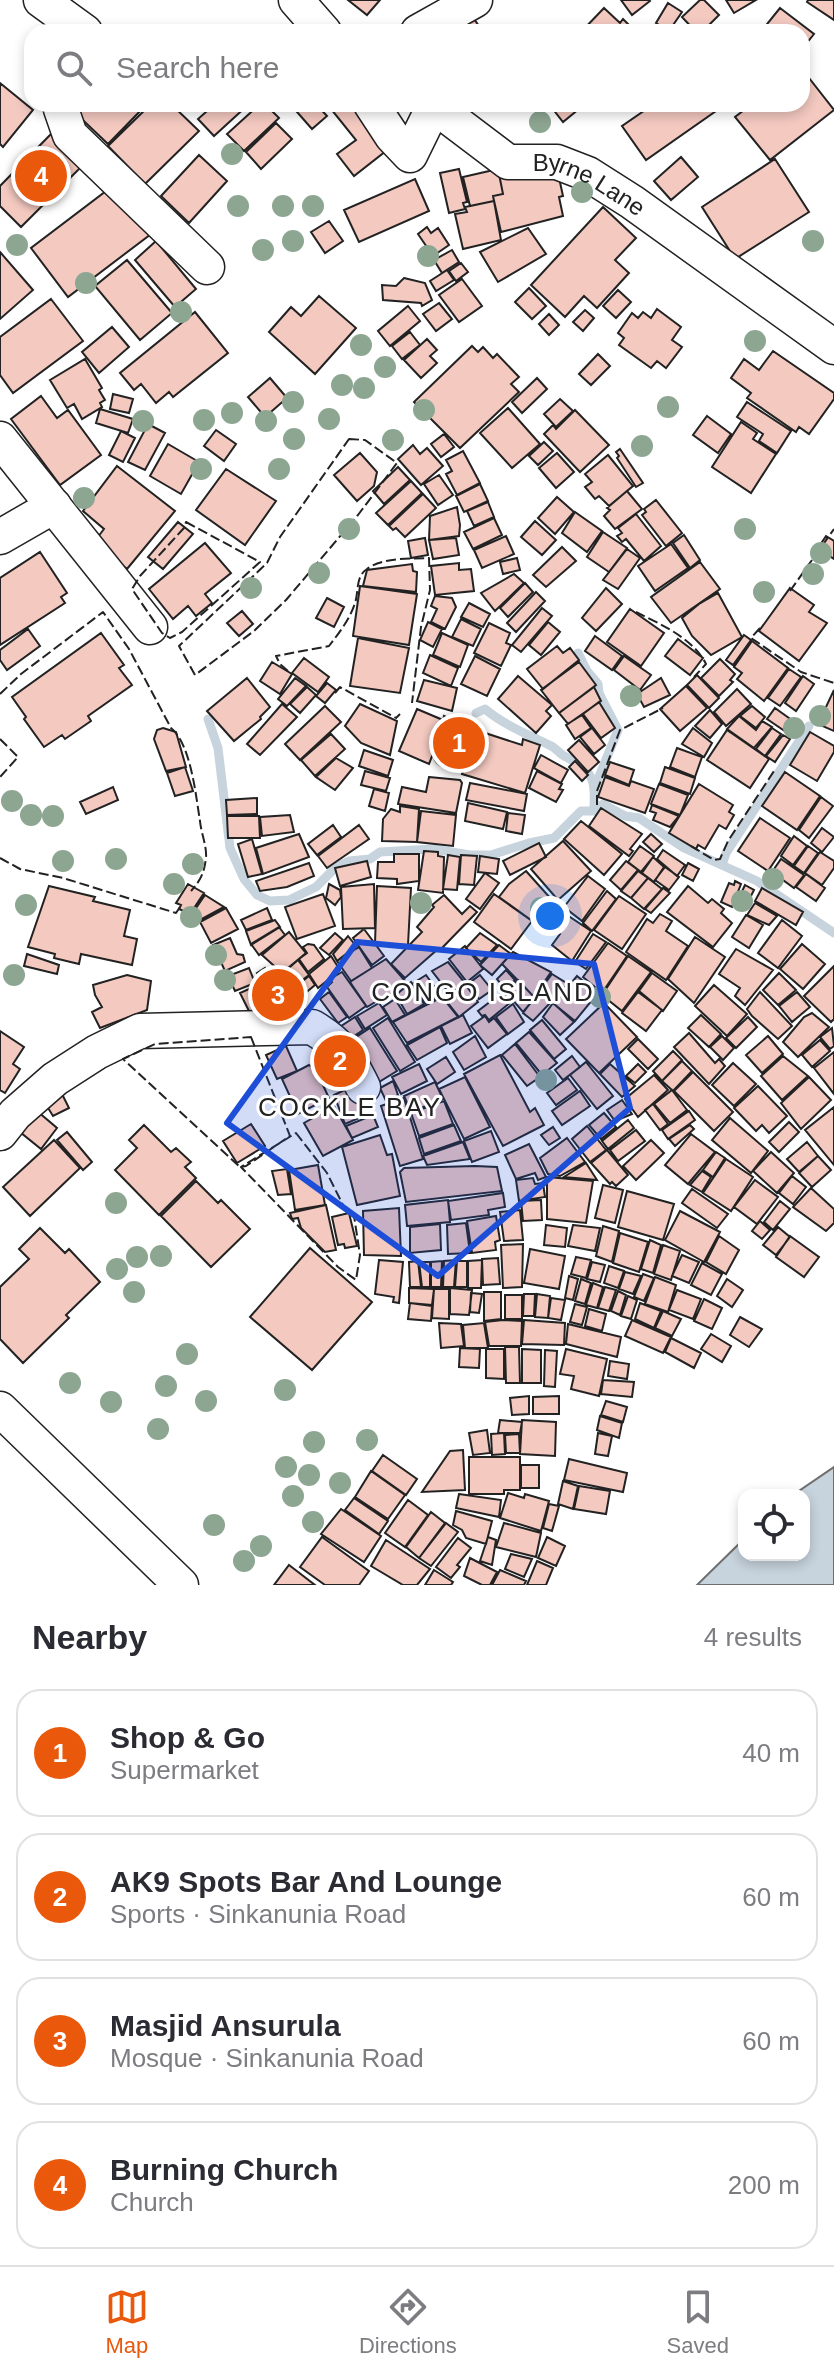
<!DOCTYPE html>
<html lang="en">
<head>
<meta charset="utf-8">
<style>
	body { margin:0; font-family:Arial,sans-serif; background:#f2f2f3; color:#2b2b33 }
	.controls { position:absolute; right:24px; bottom:24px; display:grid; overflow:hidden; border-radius:16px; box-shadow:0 4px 12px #0003 }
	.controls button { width:72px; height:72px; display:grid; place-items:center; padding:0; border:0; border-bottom:2px solid #e1e1e2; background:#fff; color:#2b2b33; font:40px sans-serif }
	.you { position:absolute; left:550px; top:916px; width:28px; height:28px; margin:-20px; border:6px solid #fff; border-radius:50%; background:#1a73e8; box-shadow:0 0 0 12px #1a73e833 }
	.badge { display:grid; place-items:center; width:52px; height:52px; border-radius:50%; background:#ea580c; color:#fff; font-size:26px; font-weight:700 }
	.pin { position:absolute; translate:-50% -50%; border:4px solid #fff; box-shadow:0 2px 8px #0006 }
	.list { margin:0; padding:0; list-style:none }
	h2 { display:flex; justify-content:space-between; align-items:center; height:104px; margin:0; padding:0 32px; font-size:34px }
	h2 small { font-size:26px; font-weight:400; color:#7c7c81 }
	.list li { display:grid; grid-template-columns:52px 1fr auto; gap:24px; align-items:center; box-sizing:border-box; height:128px; margin:0 16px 16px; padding:0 16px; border:2px solid #e1e1e2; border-radius:24px }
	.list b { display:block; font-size:30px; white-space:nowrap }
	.list p { margin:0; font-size:26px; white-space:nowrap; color:#7c7c81 }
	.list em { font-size:26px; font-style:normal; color:#7c7c81 }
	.icon { flex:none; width:44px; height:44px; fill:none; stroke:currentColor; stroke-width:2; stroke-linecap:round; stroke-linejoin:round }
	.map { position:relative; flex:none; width:834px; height:1585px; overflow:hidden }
	.search { position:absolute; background:#fff; box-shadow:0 4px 12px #0003; left:24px; right:24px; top:24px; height:88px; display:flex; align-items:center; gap:20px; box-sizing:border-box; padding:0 28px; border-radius:24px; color:#7c7c81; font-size:30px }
	.sheet { height:680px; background:#fff }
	nav { display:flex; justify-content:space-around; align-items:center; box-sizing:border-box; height:112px; border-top:2px solid #e1e1e2; background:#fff; font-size:22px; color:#7c7c81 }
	nav a { display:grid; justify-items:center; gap:4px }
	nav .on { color:#ea580c }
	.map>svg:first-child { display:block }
</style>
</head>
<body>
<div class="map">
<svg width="834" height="1585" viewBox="0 0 834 1585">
	<rect width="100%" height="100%" fill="#fff"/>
	<path fill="#c7d3dd" stroke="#6f6f6f" stroke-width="2" d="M834,1467V1585H697L744,1539V1555H804V1495H793Z"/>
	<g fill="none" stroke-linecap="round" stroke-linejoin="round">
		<path stroke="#c7d3dd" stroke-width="9" d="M578,653L587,671L598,684L599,693L618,730L594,789
			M476,713L485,709C504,725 527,734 549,745C555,747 559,753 564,756C573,761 583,765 589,774C596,784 594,799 594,811
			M208,719L218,748L230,848L244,879L257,895L270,901L289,900L316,887L336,867L349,861L370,859L380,852L433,849L470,855H491L529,843L554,838L581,811H594L603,804L625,816L639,818L684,848L757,881L834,933
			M722,865L726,853L809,726"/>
	</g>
	<path fill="#f3c9c0" stroke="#222" stroke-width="2" d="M348,0H380L367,15Z
		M621,0H649L650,1L632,15Z
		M700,0H704L719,15L702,32H696L682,17Z
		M726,0H756L734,13Z
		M808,0H834V20L807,2Z
		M668,3L682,12L669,31L656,23Z
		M604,8L620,23L623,19L636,32H581Z
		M780,8L814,34L802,49V32H766L763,29Z
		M470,13L483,32H442Z
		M802,69L834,110L770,160L735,117L752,104H802Z
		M0,83L33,110L3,147L0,144Z
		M72,104H147L108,144L69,107Z
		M151,104H171L199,131L145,184L108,146Z
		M215,104H249L214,136L198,119Z
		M260,104H265L279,118L244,151L227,134Z
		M290,104H316L327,116L312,129Z
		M327,104H357L391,147L354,176L337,154L356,140Z
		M549,104H585L563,122Z
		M654,104H726L646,160L622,126Z
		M276,123L292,139L261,169L246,152Z
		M51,134L82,166L21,227L0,206V186Z
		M199,155L227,181L189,223L161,196Z
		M681,157L698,177L671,200L654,181Z
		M775,159L809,212L735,259L702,207Z
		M556,164L563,196L559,197L563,216L501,232L493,196L503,194L498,169Z
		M459,169L467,202L463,203L465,209L449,213L440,173Z
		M498,169L503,194L493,196L494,201L470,206L463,177Z
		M415,179L429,211L359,242L344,210Z
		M118,182L155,231L68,297L31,248Z
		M494,201L501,240L463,249L455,214L467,212L465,207Z
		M603,207L636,238L615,260L629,273L597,308L584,296L565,317L531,285Z
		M329,221L343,241L325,253L311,232Z
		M427,227L431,233L438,228L449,245L433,256L418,234Z
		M528,228L546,254L498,282L480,252Z
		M156,241L196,289L175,307L135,260Z
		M452,250L459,262L442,273L434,260Z
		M0,252L33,290L0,319Z
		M127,260L172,313L140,340L95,286Z
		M461,263L468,272L456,281L449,271Z
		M447,270L454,280L436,291L430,281Z
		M404,278L425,283L432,300L422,306L421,303L383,300L382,285L396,286Z
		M462,279L482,306L459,322L439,295Z
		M529,288L546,306L532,319L515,302Z
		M618,290L631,302L616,318L603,306Z
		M319,296L356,328L315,374L269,332L291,307L301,316Z
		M51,299L83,341L13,393L0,375V337Z
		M439,303L452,319L436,331L423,314Z
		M408,306L420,321L390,346L378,331Z
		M657,309L681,327L672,340L682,347L666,368L657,361L651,368L619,345L624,338L618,333L632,313L638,318L643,312L651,318Z
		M585,310L594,318L583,331L573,322Z
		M195,312L228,353L173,397L169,392L156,403L141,384L134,390L120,373Z
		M549,314L559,325L549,335L539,324Z
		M112,327L129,347L99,373L82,352Z
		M410,332L420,345L402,359L392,346Z
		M427,339L437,350L430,356L437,363L421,378L404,360Z
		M472,346L478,352L483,347L493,358L497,354L519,377L511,384L519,392L460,448L414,402Z
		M773,351L834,393V399L809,434L799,427L796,432L747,398L751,393L731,378L744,359L759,370Z
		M598,354L610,366L591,385L579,374Z
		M85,359L102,388L99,390L105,400L100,403L102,407L82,419L74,404L67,408L50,380Z
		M270,378L287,398L265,417L248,397Z
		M537,378L547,389L522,413L512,402Z
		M113,394L133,399L129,413L110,409Z
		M41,396L57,418L68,410L101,455L60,485L11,419Z
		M560,399L573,411L556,427L544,414Z
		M747,402L791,431L777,453L759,441L763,434L737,417Z
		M508,408L540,444L512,468L480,433Z
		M100,409L133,419L128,433L96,423Z
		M575,410L609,445L580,472L544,434L553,425L556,429Z
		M707,416L731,434L718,453L693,435Z
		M741,422L757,433L753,439L776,454L751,493L712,467Z
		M148,424L165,433L145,470L128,462Z
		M216,430L236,444L224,461L204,446Z
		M121,431L135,438L123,462L109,455Z
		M444,434L454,447L441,457L431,444Z
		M544,442L553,451L538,465L529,456Z
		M168,444L199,462L181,494L150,476Z
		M413,445L420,454L427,448L443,466L421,485L398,459Z
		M620,449L643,483L636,487L617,458L619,456L616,452Z
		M463,451L480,483L457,495L446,474L452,471L446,460Z
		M360,453L377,472L374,486L357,501L334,475Z
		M557,453L574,472L556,488L539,468Z
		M608,455L633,486L609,506L599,496L595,499L585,487L592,482L585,474Z
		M117,466L175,511L127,569L94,542L104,529L83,511Z
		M398,467L410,480L384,504L373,491Z
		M226,469L276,501L245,545L196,510Z
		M439,475L453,495L438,505L424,484Z
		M411,481L422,493L388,525L376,513Z
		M480,484L488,501L464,512L456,496Z
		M627,491L642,509L615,529L604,516L610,510L607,508Z
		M423,494L436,508L405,537L396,528L393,530L389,526Z
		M557,497L574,512L555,534L538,518Z
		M656,500L682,533L666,546L642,515L646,512L644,509Z
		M488,502L494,517L474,526L467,511Z
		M457,507L460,525L459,536L429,540L430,516Z
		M575,512L602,531L587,552L562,533Z
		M636,514L661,546L644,561L626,539L622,542L617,536L622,533L618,528Z
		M494,518L502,535L473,549L464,532Z
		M535,521L556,540L542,555L521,537Z
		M178,522L193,534L163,569L148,557Z
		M603,532L627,548L609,572L587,557Z
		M684,535L700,560L690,568L673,543Z
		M506,536L514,554L482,568L474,550Z
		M826,536L834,541V559L818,548Z
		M425,538L428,555L411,558L408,541Z
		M456,538L459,555L433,559L429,540Z
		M205,543L231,573L205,594L212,603L196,616L188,606L173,619L149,589Z
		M671,544L688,568L655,591L638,566Z
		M562,547L576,561L546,587L533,575Z
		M627,549L640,558L618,589L603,580Z
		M40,552L67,593L61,597L65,603L0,645V578Z
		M517,558L520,570L503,574L500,562Z
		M700,562L720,589L671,623L651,597Z
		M459,563V570L471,569L474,591L435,595L431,566Z
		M412,564L413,571L417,572L416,592L363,586L367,570Z
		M514,574L524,583L495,611L481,593Z
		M525,583L533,592L508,617L500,608Z
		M360,586L417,594L409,645L353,636Z
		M606,588L622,604L596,631L582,618Z
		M790,588L814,605L809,612L827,623L799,661L759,631Z
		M536,592L545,601L516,632L507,623Z
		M718,593L742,637L711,655L692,636L682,618L699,604Z
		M435,596L452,598L456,607L445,629L431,622L437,609L431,606Z
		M327,598L344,607L334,627L316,618Z
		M469,603L490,614L483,627L461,617Z
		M542,608L552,616L521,652L512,645Z
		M630,609L664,633L641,666L607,642Z
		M242,611L253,624L239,636L227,623Z
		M461,619L481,629L473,646L452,637Z
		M428,622L442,629L433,647L420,640Z
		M548,622L560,632L541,655L529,645Z
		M489,623L510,633L506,643L511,645L501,666L474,653Z
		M28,629L40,646L7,670L0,660V650Z
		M101,633L124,665L119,668L132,685L88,716L91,721L65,739L62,735L44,747L24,719L26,717L12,697Z
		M442,633L468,645L460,667L433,655Z
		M744,635L751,640L733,665L726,660Z
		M595,636L622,656L612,670L585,651Z
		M358,638L409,648L400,693L350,686Z
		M678,639L703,658L690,675L665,656Z
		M752,641L788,668L764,701L737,679L742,673L734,667Z
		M557,646L563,653L570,648L579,660L543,689L527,669Z
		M430,655L458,668L451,686L423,673Z
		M475,656L500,669L487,696L461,684Z
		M624,656L651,675L640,690L614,670Z
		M304,658L329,677L318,692L292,673Z
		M720,659L735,674L730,680L733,682L719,696L701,678Z
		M272,662L292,674L280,694L260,681Z
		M579,662L596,685L559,713L541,690Z
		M789,669L801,677L780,706L768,698Z
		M697,675L719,698L709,708L687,685Z
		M518,676L552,705L546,711L551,716L536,733L498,699Z
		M803,676L814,684L796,711L785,703Z
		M247,678L270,707L260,717L261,719L234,741L207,711Z
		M295,678L306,686L287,706L278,699Z
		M661,678L670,695L644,707L637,694Z
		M424,680L457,688L452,711L417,701Z
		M327,683L336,690L325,703L316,696Z
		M686,686L707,708L680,731L660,709Z
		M307,687L316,695L300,713L290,704Z
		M594,687L601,701L568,724L559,713Z
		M737,689L751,704L726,726L714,712Z
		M834,690V731L818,724Z
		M599,702L615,728L601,738L583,714Z
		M282,704L297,717L260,755L247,744Z
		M360,704L397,721L390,755L361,743L345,726Z
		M325,706L341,722L300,760L285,744Z
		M752,706L765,717L756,728L740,716Z
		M775,708L800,726L792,736L767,719Z
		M417,709L443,720L444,716L453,720L439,753L434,751L429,764L399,751Z
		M710,710L722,724L710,738L695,726Z
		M582,715L591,728L575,739L566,725Z
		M739,716L756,730L762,721L772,727L754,748L727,729Z
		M454,719L477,726L464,767L442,761Z
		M163,728L176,732L186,767L166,771L154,739L157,730Z
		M592,728L605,745L594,754L580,737Z
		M693,728L712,743L704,757L682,744Z
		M772,728L781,734L765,756L756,749Z
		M476,730L522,745L523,739L540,745L525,793L462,774Z
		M727,730L769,759L750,788L707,760Z
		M810,732L834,746V752L817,781L790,765Z
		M331,734L345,749L315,776L301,760Z
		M783,735L790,739L775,762L766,756Z
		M579,740L599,762L588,772L568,750Z
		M677,748L702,757L695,777L670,767Z
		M364,750L393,760L388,776L359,766Z
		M541,755L568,770L561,783L534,768Z
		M336,758L353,768L335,790L316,777Z
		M575,761L588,775L582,781L569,767Z
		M610,762L634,770L629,785L605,775Z
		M185,767L193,791L175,796L167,773Z
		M665,767L695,778L690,794L660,783Z
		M365,771L390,778L386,791L361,785Z
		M537,771L562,784L559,789L563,790L556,802L529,788Z
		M785,772L820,796L797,830L762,806Z
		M429,777L460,780L462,783L456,813L398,804L402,787L426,792Z
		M605,777L629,786L631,781L654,789L645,813L598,797Z
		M470,783L527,794L524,811L466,800Z
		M659,784L688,795L680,815L651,804Z
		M699,784L733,805L729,812L734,815L726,829L719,825L705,849L698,845L696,849L669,833Z
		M113,787L118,800L86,814L80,802Z
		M374,789L389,793L385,811L369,806Z
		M821,797L833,806L809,838L799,830Z
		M257,798V814L227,815L226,800Z
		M468,803L507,812L503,829L465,821Z
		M652,805L679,816L670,827L653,820L656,813L650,811Z
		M400,806L419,809L417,842L382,841L383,819L391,809L400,812Z
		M601,808L642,834L630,849L633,851L629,856L589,826Z
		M421,811L456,815L453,846L417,842Z
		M508,813L525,815L522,834L506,831Z
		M290,815L294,832L262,836L260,817Z
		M227,816H259L260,838H228Z
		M760,818L790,838L768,871L738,851Z
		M581,821L622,854L604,875L564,839Z
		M333,825L341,837L317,855L308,844Z
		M359,825L369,839L327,868L318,856Z
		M822,828L834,837L822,852L811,843Z
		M299,834L309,857L263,874L256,848Z
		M651,834L662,844L654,852L643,842Z
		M794,836L807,846L793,865L781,856Z
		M252,839L262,874L248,877L238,844Z
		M563,841L591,871L558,900L531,869Z
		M539,843L546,857L510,875L503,861Z
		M640,846L654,856L641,872L628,862Z
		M808,846L818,853L804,873L794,866Z
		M663,850L685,865L677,876L657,859Z
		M424,851L438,852V856L444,857L443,893L418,890Z
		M820,852L834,861V868L822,885L805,873Z
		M394,854H419V881L397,884V879L377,878L378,862H394Z
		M448,855L460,857L457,890L443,889Z
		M461,855L477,856L474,885L459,884Z
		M480,856L499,859L497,874L478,872Z
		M653,857L664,867L654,882L642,873Z
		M781,859L804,875L794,888L772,872Z
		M367,861L371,877L340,886L335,868Z
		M626,861L638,870L621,890L610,880Z
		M309,863L314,876L287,887L260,891L256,881Z
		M688,863L699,869L693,881L682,875Z
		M665,867L679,877L669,890L655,880Z
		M526,871L552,900L531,920L499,897L509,884Z
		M638,871L648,878L631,898L621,891Z
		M485,873L499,883L480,909L466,899Z
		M806,874L825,888L816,901L796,887Z
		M588,876L605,889L582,921L564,907Z
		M648,878L662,889L644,909L631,898Z
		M735,881L741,884L732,907L721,902L729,883L734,885Z
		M188,884L204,893L190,914L179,909L181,905L176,903Z
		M329,884L340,890L341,897L335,905L326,898Z
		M374,884L375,928L343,929L341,887Z
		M745,885L754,890L745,908L736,904Z
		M49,886L95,897L93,901L130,910L124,936L137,939L132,965L81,954L79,964L54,958L55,954L28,947Z
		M377,886L411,888L408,945L375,943Z
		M688,886L708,903L712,899L724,909L721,913L732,923L713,947L667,912Z
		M663,888L670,893L651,913L645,909Z
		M762,888L803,912L796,925L755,901Z
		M607,891L616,899L592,931L583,923Z
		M323,894L335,926L297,939L285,907Z
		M494,894L532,921L511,949L474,922Z
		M205,895L224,907L200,920L192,914Z
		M444,895L462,914L470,906L477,912L442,948L438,949L405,978L391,964L422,932L417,927L434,907L432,905Z
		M619,896L646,914L622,949L594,930Z
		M755,903L777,916L769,925L747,915Z
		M552,905L591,931L572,961L552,945L560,934L542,922Z
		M226,908L238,929L211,943L200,922Z
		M267,908L272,920L246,930L241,920Z
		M660,914L672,921L666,931L688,946L666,980L626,952L647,919L653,923Z
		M746,915L763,925L749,948L732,937Z
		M275,920L280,927L251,945L246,931Z
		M782,920L802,936L778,968L758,953Z
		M279,927L285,935L259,955L251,944Z
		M364,929L384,956L372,965L353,938Z
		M289,932L306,953L282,973L262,955Z
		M335,933L343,940L329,955L320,948Z
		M480,933L497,945L481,962L466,948Z
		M593,934L606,942L586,969L575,962Z
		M348,936L356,946L337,961L333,954Z
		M695,937L725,957L694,1003L668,979Z
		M230,938L237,954L243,955L245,962L225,971L213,945Z
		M608,943L627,956L602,993L583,977Z
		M308,944L314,945L324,959L308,972L299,959L307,953L303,947Z
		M802,944L825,964L803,989L780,969Z
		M499,945L511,954L492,975L480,965Z
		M465,946L483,969L467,982L449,959Z
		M359,947L372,968L351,981L337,961Z
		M736,949L773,970L745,1005L735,996L740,988L719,974Z
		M513,952L551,972L534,997L502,964Z
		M27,954L59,965L57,974L24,966Z
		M331,956L340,970L318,988L309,974Z
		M628,956L651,972L622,1011L602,995Z
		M386,959L406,982L380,1002L379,1000L367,1007L350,982Z
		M298,960L309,975L293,987L283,973Z
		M448,962L465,983L449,993L432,971Z
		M834,966V1019L831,1022L804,996Z
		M249,968L255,983L235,991L228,976Z
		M265,968L268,973L277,970L303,1010L277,1021L255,979L259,977L257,973Z
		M506,970L515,980L505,989L497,979Z
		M342,972L366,1006L349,1018L327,987L332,982L330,979Z
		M652,973L677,991L663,1011L639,991Z
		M779,973L796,990L778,1005L763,990Z
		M552,974L568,984L533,1021L523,1013Z
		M127,975L151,981L147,1010L100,1028L92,1012L102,1007L95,995L93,985Z
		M426,975L441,996L426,1004L412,984Z
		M480,975L492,990L479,999L468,984Z
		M309,976L315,985L303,995L294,988Z
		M577,976L598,993L575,1021L554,1004Z
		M518,980L535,998L523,1012L505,991Z
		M411,982L424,1004L407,1014L396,995Z
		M465,984L478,1002L459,1017L444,998Z
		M258,985L274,1018L252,1017L240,993Z
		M714,985L747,1014L727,1036L695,1006Z
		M329,992L347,1017L338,1023L320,999Z
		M503,992L511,1002L489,1020L485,1015L482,1016L478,1011Z
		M638,992L662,1010L646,1031L622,1013Z
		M760,992L792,1026L778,1039L752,1016L747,1009Z
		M797,992L810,1007L792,1022L779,1006Z
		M442,997L458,1017L407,1043L393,1022Z
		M395,999L405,1015L392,1022L383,1007Z
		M379,1003L387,1015L365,1029L357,1016Z
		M553,1003L574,1022L560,1035L543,1017Z
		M604,1003L637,1037L599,1073L566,1039Z
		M513,1004L524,1022L508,1034L496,1017Z
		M812,1013L829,1027L798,1057L783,1042L804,1017Z
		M463,1015L472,1033L450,1044L441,1026Z
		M701,1015L721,1034L709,1047L688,1028Z
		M485,1016L489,1022L494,1018L507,1034L488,1048L471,1026Z
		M355,1017L363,1030L341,1045L332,1032Z
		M748,1017L757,1027L736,1048L726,1038Z
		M388,1018L415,1062L400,1071L373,1028Z
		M542,1020L566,1049L554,1059L530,1030Z
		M440,1027L447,1043L417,1060L407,1045Z
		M370,1028L397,1071L369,1088L344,1045Z
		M832,1028L834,1046L830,1049L820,1037Z
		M0,1031L24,1047L13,1064L20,1069L5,1093L0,1090Z
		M529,1032L557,1063L542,1075L516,1043Z
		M689,1033L715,1063L719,1059L725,1066L709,1084L674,1047Z
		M475,1036L486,1057L464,1070L453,1052Z
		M722,1036L734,1048L723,1060L710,1047Z
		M768,1036L783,1054L762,1073L746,1055Z
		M638,1039L658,1059L648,1069L628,1049Z
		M820,1040L830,1051L812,1067L802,1055Z
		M515,1044L540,1077L527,1086L502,1055Z
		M286,1046L297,1071L277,1079L266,1055Z
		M673,1051L682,1060L662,1081L653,1071Z
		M834,1052V1094L814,1068Z
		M344,1054L352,1070L326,1083L320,1069Z
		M500,1055L530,1112L535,1108L544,1125L503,1146L464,1074Z
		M572,1056L580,1067L563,1080L555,1070Z
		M783,1056L808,1076L782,1100L761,1076Z
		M446,1057L455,1072L437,1084L427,1069Z
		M682,1061L692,1071L673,1091L662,1081Z
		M586,1062L613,1096L597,1109L570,1075Z
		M733,1063L756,1084L734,1106L712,1085Z
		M419,1064L427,1081L401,1094L392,1077Z
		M610,1064L635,1086L622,1097L600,1074Z
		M638,1064L646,1072L635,1083L626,1076Z
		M309,1065L316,1070L329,1098L298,1114L282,1079Z
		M693,1072L733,1112L714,1131L674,1091Z
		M654,1075L668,1090L638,1117L625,1099Z
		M465,1077L490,1127L464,1139L439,1089Z
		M809,1077L831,1100L801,1129L781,1103Z
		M568,1078L577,1090L556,1105L547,1093Z
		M393,1081L398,1095L386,1101L380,1088Z
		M435,1082L443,1099L411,1112L404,1096Z
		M359,1083L371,1113L345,1124L334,1095Z
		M758,1086L787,1116L769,1133L762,1125L756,1131L734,1108Z
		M672,1090L687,1110L670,1123L654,1104Z
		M580,1091L590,1106L562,1125L552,1111Z
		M62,1094L69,1108L53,1116L45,1103Z
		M404,1098L423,1159L400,1166L381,1106Z
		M622,1100L632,1114L615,1121L607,1110Z
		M444,1101L453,1124L419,1136L411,1113Z
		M653,1104L668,1124L660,1130L645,1110Z
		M334,1106L353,1140L323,1156L304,1123Z
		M834,1107V1165L805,1130Z
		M37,1111L57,1128L41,1149L20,1132Z
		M689,1111L695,1120L668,1139L662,1130Z
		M604,1113L616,1127L601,1139L589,1125Z
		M373,1115L378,1127L352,1138L346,1126Z
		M730,1118L768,1151L751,1173L712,1140Z
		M628,1120L634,1128L608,1149L602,1141Z
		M789,1122L799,1132L779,1152L769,1142Z
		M251,1124L265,1146L237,1163L223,1141Z
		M144,1125L171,1152L176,1148L191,1162L185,1167L196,1178L159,1215L115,1170L137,1148L129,1140Z
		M454,1125L461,1141L424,1154L419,1138Z
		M690,1125L694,1129L675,1146L669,1139Z
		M587,1126L606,1150L590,1162L572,1139Z
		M553,1127L560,1138L549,1145L541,1135Z
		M636,1130L645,1141L618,1161L610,1150Z
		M491,1131L499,1152L472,1162L464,1141Z
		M67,1132L92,1162L83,1170L57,1140Z
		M691,1134L715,1152L688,1184L665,1165Z
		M380,1135L387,1155L392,1154L400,1196L357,1205L342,1147Z
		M567,1138L585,1162L560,1176L548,1174L540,1158Z
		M54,1140L80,1168L30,1216L3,1187Z
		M651,1140L664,1153L636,1180L623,1166Z
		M463,1142L470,1159L427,1165L423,1156Z
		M807,1142L818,1156L799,1172L787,1159Z
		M529,1144L546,1177L538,1180L535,1173L516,1179L505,1155Z
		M607,1150L628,1175L616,1186L612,1182L610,1184L591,1163Z
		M716,1152L725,1158L713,1177L703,1170Z
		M771,1152L794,1173L777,1193L753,1171Z
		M818,1156L831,1170L812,1187L799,1173Z
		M726,1159L753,1177L731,1211L703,1193Z
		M586,1163L597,1180L564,1177Z
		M318,1165L325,1205L295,1210L289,1170Z
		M475,1166L497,1167L502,1191L406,1202L400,1172L404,1168Z
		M287,1169L291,1194L278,1195L272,1171Z
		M702,1171L711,1177L702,1192L690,1185Z
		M792,1176L806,1187L793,1204L779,1193Z
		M547,1177L593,1181L586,1223L547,1219Z
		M533,1178L535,1184L543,1183L545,1197L519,1201L516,1180Z
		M755,1180L778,1197L757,1224L734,1207Z
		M196,1181L218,1203L221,1200L250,1229L211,1267L161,1216Z
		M603,1185L623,1190L615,1223L595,1218Z
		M811,1188L834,1209V1223L826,1231L793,1207Z
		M692,1189L728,1214L717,1228L682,1203Z
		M627,1191L674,1204L663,1240L618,1227Z
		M503,1193L505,1207L488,1210L489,1215L451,1220L448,1201Z
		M448,1200L450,1222L407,1226L405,1205Z
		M541,1200L542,1220L523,1221L521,1201Z
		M780,1201L790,1209L773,1230L764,1222Z
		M326,1205L336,1250L325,1252L301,1228L298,1218L292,1219L290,1213Z
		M399,1208L401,1256L364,1255L363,1211Z
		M520,1210L523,1240L504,1241L500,1212Z
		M680,1211L720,1232L704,1262L665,1240Z
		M349,1213L357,1246L345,1248L344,1244L338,1245L332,1217Z
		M496,1216L500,1240L495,1242L496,1250L472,1253L467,1221Z
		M760,1221L770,1230L762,1239L752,1231Z
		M466,1223L470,1253L448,1254L447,1225Z
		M440,1224L441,1250L410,1253V1227Z
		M546,1225L567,1228L565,1247L544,1245Z
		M573,1225L600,1228L595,1251L568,1246Z
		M603,1226L619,1231L612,1262L596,1256Z
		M778,1227L790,1237L776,1255L763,1245Z
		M40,1228L65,1253L69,1249L100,1282L66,1315L69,1318L23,1363L0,1339V1287L29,1259L19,1249Z
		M620,1233L648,1242L639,1272L613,1263Z
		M719,1236L739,1250L726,1274L706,1262Z
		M790,1236L819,1257L804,1277L776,1257Z
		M650,1240L661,1245L653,1273L641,1269Z
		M523,1244L522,1287L503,1288L501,1245Z
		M663,1245L680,1251L671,1280L654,1274Z
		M310,1248L372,1302L312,1370L250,1317Z
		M530,1249L565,1256L559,1289L524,1283Z
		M682,1255L699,1262L689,1283L672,1276Z
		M576,1257L591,1260L586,1278L571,1274Z
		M498,1258L500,1284L483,1285L482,1259Z
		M379,1260L403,1262L399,1303L393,1302L394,1297L375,1294Z
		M456,1260L454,1287H443L444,1261Z
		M482,1260L481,1288H468V1261Z
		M418,1261L421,1287H410L409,1262Z
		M442,1261L441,1287H431V1262Z
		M457,1261H467V1287H455Z
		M419,1262H430V1287H422Z
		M592,1262L605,1265L600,1282L587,1279Z
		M702,1263L722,1274L711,1295L691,1285Z
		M609,1266L624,1271L618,1288L604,1283Z
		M625,1272L641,1276L633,1294L619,1289Z
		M643,1274L654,1278L644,1301L634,1297Z
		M569,1276L578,1279L573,1300L565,1298Z
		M655,1277L676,1285L668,1312L645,1304Z
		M581,1279L591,1283L585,1304L575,1301Z
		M727,1279L743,1290L732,1307L717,1296Z
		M593,1283L603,1287L597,1308L586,1305Z
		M605,1287L616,1290L609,1311L598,1308Z
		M409,1288L434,1289L432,1305L409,1303Z
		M450,1288L472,1290L469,1315L450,1314Z
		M434,1289H449V1319L432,1318Z
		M677,1290L701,1299L693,1319L669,1310Z
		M618,1291L626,1295L620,1315L611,1311Z
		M484,1292H501V1319L484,1321Z
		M471,1293L482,1294L479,1313L470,1312Z
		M524,1294H535L534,1316H523Z
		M537,1294L550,1296L548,1318L535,1317Z
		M505,1295H522V1319H505Z
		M628,1296L637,1300L631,1319L621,1316Z
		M551,1298L565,1300L561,1320L548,1318Z
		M704,1299L722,1308L712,1329L694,1321Z
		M410,1303L432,1306L431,1321L408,1319Z
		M640,1303L661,1311L654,1328L635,1319Z
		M575,1304L587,1307L582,1325L570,1322Z
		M589,1309L606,1314L602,1331L585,1326Z
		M663,1311L681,1319L672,1336L655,1328Z
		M740,1317L762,1329L749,1347L730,1335Z
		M503,1320L522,1321L521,1346H489L485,1322Z
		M524,1320L565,1323L564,1345L522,1344Z
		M632,1320L671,1337L663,1353L625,1336Z
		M439,1323L461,1324L464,1346L441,1348Z
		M484,1323L488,1348H465L463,1325Z
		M568,1324L621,1337L617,1357L566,1344Z
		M711,1334L731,1346L722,1362L701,1349Z
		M671,1338L701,1353L694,1368L665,1352Z
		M505,1347H519L520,1383H506Z
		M460,1348L480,1349L479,1368L459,1367Z
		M486,1349H504V1379L486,1378Z
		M522,1349L541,1350V1383H522Z
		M566,1349L607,1359L599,1396L571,1389L574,1376L560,1374Z
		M545,1350L557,1351L555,1387L544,1386Z
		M610,1361L629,1364L627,1379L608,1376Z
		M603,1380L634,1382L632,1397L601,1394Z
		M529,1396V1414L512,1415L510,1398Z
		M559,1396V1414H533V1397Z
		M606,1401L627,1407L623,1422L601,1415Z
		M600,1416L622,1423L619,1438L597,1430Z
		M500,1420L522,1422L520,1433H498Z
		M522,1420L556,1422L555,1456L520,1454Z
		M487,1430L490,1453L473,1455L469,1433Z
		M504,1433L505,1454L492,1455L491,1434Z
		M598,1433L612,1436L608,1456L595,1454Z
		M519,1434L520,1453H506L505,1435Z
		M463,1450L465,1490L422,1492L450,1451Z
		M383,1455L417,1479L406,1495L372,1471Z
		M469,1457H520V1490H504V1494H469Z
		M569,1459L627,1473L623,1492L564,1480Z
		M521,1465H539V1488H521Z
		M371,1471L405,1495L388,1519L355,1497Z
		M563,1481L578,1486L573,1509L558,1504Z
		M579,1486L610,1491L606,1514L574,1509Z
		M508,1493L524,1498L525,1494L549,1501L541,1531L500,1518Z
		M459,1494L501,1500L499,1517L456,1508Z
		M354,1498L388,1521L379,1534L345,1510Z
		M408,1500L428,1515L405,1547L385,1533Z
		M549,1504L559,1506L552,1531L543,1528Z
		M341,1509L381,1536L364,1562L321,1534Z
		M456,1511L492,1521L486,1544L466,1538L462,1530L453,1525Z
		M431,1512L445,1523L419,1558L406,1547Z
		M446,1523L458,1532L431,1566L419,1558Z
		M504,1523L541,1533L536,1557L496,1547Z
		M322,1537L369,1571L359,1585H325L300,1567Z
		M488,1537L496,1540L492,1565L480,1561Z
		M547,1537L565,1546L556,1566L538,1558Z
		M458,1538L471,1548L457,1565L460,1567L451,1578L436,1567Z
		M386,1540L430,1569L417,1585H403L371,1566Z
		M511,1554L532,1559L524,1577L505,1569Z
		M470,1558L497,1572L490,1585H482L464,1576Z
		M537,1561L553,1568L546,1585H527Z
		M289,1565L315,1585H274Z
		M434,1570L453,1582L451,1585H425Z
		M500,1570L526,1581L524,1585H492Z"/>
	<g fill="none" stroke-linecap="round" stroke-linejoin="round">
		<defs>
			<g id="minor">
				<path d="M41,0L85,32"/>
				<path d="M296,0L324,32"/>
				<path d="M418,32L475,0"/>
				<path d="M64,104L61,109L70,135L207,267"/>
				<path id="s1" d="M371,104L392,136L410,155L434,106L508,162H557L588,174L632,202L834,347"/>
				<path d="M0,439L150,627"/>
				<path d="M0,537L54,506"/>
				<path d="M0,1133L15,1114L55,1079L97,1052L140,1031L312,1027C341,1044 348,1057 363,1087"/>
				<path d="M0,1409L181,1585"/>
			</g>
		</defs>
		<use href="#minor" stroke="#222" stroke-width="37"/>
		<use href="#minor" stroke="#fff" stroke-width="34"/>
		<path stroke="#222" stroke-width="2" stroke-dasharray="10 4" stroke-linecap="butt" d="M349,439L365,440L397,463L358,515L286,600L254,631L195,675L179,646L267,563L280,537Z
			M186,522L260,562L182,632L170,638L162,633L132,589L140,576L184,528Z
			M790,591L834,529
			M636,612C660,624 693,638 706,664L694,677
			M760,628L751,638L801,672L834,683
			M288,671L280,664L276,656L329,646C339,633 350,619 355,603C359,592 355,577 367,569C383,557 410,559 429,558L430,590L421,627L412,703
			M335,693L340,687L396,718L400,714
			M0,694L21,674L103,612L129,649L171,728C191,744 196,797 200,821C201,833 207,846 206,858C204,873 201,880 191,891
			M0,739L18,757L0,777
			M597,805V791L620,730L663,708
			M691,846L714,860L720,859L728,841L774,771
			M0,858L20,869L63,878L176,913L182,904
			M251,1037L290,1136L246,1166L240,1167L123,1059L155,1044Z
			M296,1133L327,1173L345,1209L354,1216L360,1255L356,1280L338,1267L241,1167Z"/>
	</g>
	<g fill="#8da692">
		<circle cx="540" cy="122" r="11"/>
		<circle cx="232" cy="154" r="11"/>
		<circle cx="582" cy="192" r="11"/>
		<circle cx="238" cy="206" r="11"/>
		<circle cx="283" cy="206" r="11"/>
		<circle cx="313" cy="206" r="11"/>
		<circle cx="293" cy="241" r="11"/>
		<circle cx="813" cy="241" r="11"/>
		<circle cx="17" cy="245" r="11"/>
		<circle cx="263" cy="250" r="11"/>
		<circle cx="428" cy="256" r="11"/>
		<circle cx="86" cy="283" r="11"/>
		<circle cx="181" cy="312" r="11"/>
		<circle cx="755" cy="341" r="11"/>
		<circle cx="361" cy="345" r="11"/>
		<circle cx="385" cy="367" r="11"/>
		<circle cx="342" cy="385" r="11"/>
		<circle cx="364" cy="388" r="11"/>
		<circle cx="293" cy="402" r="11"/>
		<circle cx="668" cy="407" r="11"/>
		<circle cx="424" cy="410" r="11"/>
		<circle cx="232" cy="413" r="11"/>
		<circle cx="329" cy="419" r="11"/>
		<circle cx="204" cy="420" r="11"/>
		<circle cx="143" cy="421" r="11"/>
		<circle cx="266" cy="421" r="11"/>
		<circle cx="294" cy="439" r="11"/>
		<circle cx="393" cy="440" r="11"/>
		<circle cx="642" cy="446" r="11"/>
		<circle cx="201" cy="469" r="11"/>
		<circle cx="279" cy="469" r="11"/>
		<circle cx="84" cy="498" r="11"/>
		<circle cx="349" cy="529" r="11"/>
		<circle cx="745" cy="529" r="11"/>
		<circle cx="821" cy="553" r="11"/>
		<circle cx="319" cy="573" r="11"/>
		<circle cx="813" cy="574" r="11"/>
		<circle cx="251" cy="588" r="11"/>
		<circle cx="764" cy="592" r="11"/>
		<circle cx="631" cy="696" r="11"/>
		<circle cx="820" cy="716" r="11"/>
		<circle cx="794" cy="728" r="11"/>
		<circle cx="444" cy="756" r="11"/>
		<circle cx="12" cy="801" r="11"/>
		<circle cx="31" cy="815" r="11"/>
		<circle cx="53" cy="816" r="11"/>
		<circle cx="116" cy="859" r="11"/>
		<circle cx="63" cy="861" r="11"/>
		<circle cx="193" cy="864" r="11"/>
		<circle cx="773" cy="879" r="11"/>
		<circle cx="174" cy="884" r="11"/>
		<circle cx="742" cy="901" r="11"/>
		<circle cx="421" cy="903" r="11"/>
		<circle cx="26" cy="905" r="11"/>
		<circle cx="541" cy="908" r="11"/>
		<circle cx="191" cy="917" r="11"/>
		<circle cx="216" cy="955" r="11"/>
		<circle cx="14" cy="975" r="11"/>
		<circle cx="225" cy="980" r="11"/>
		<circle cx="600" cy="997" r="11"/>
		<circle cx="546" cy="1080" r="11"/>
		<circle cx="116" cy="1203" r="11"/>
		<circle cx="161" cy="1256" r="11"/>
		<circle cx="137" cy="1257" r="11"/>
		<circle cx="117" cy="1269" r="11"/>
		<circle cx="134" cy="1292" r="11"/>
		<circle cx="187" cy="1354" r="11"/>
		<circle cx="70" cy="1383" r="11"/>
		<circle cx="166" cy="1386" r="11"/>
		<circle cx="285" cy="1390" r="11"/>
		<circle cx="206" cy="1401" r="11"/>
		<circle cx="111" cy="1402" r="11"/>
		<circle cx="158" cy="1429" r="11"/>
		<circle cx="367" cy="1440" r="11"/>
		<circle cx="314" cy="1442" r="11"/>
		<circle cx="286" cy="1467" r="11"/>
		<circle cx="309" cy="1475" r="11"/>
		<circle cx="340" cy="1483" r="11"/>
		<circle cx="293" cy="1496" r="11"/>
		<circle cx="313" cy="1522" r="11"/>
		<circle cx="214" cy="1525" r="11"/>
		<circle cx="261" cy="1546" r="11"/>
		<circle cx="244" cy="1561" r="11"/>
	</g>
	<path fill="#1d4ed8" fill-opacity="0.2" stroke="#1d4ed8" stroke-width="6" stroke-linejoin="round" d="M357,942L594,964L630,1108L438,1276L227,1123Z"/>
	<g text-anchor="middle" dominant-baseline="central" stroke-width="6" stroke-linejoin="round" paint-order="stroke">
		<g font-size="24" fill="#222" stroke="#fff">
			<text stroke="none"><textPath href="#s1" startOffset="298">Byrne Lane</textPath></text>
		</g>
		<g font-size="26" letter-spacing="2" fill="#222" stroke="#fff">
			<text x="483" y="992">CONGO ISLAND</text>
			<text x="350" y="1107">COCKLE BAY</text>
		</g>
	</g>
</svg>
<div class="controls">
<button><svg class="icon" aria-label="locate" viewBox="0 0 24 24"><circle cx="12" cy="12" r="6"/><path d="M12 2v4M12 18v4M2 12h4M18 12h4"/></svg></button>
</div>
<div class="you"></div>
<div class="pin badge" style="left:459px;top:743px">1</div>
<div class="pin badge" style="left:340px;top:1061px">2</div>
<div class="pin badge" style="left:278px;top:995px">3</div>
<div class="pin badge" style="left:41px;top:176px">4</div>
<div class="search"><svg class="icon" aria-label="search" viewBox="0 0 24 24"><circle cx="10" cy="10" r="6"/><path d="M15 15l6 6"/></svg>Search here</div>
</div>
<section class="sheet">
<h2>Nearby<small>4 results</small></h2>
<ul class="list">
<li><span class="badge">1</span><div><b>Shop &amp; Go</b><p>Supermarket</p></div><em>40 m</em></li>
<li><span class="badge">2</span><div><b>AK9 Spots Bar And Lounge</b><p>Sports · Sinkanunia Road</p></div><em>60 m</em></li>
<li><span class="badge">3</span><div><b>Masjid Ansurula</b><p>Mosque · Sinkanunia Road</p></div><em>60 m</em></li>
<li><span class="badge">4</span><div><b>Burning Church</b><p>Church</p></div><em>200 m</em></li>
</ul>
</section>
<nav>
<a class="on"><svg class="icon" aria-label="map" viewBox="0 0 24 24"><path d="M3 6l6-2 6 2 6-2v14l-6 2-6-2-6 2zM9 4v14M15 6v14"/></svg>Map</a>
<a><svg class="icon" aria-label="directions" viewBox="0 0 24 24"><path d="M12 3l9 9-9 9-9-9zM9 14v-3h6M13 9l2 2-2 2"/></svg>Directions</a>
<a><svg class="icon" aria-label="saved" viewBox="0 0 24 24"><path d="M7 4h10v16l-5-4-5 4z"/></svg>Saved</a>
</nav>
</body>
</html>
